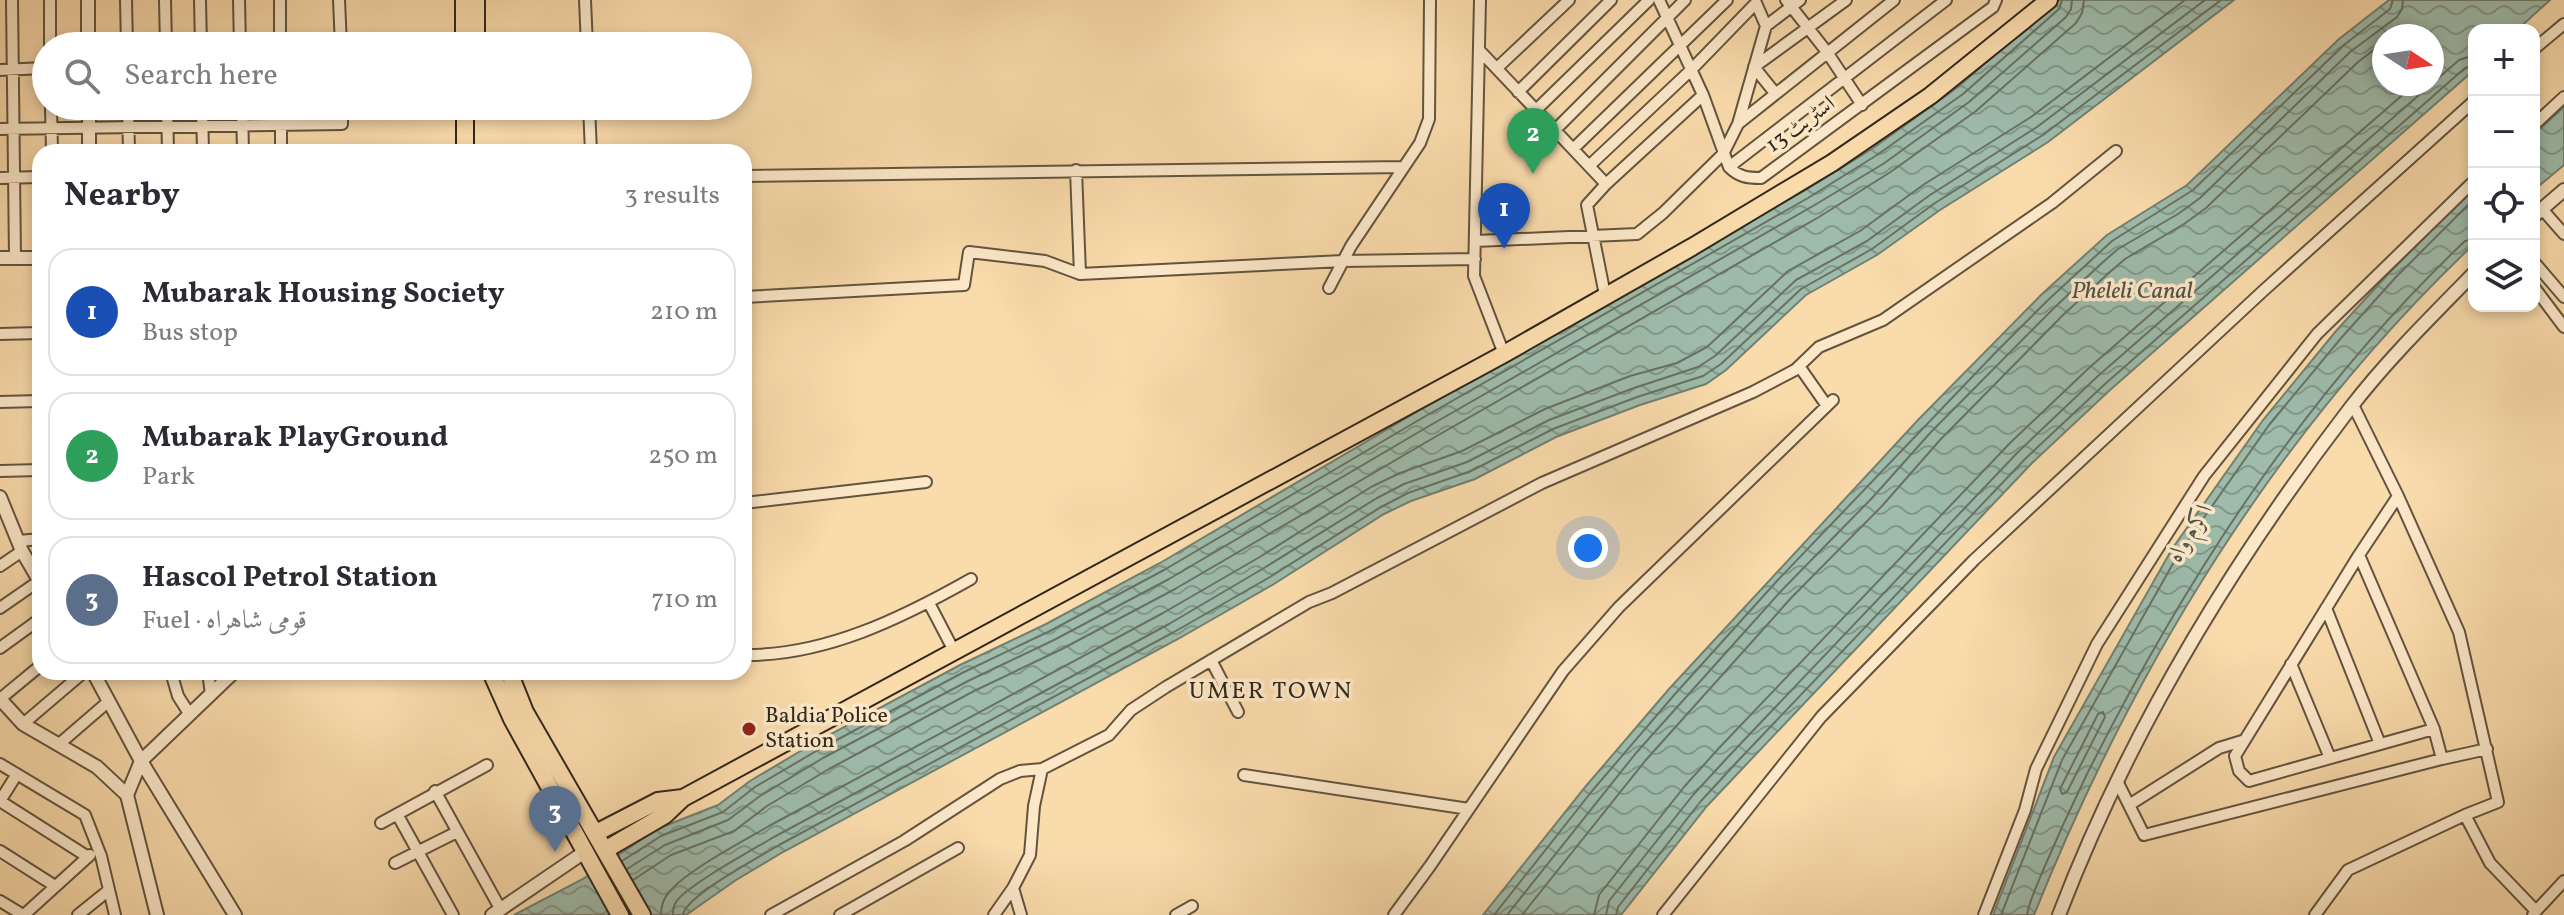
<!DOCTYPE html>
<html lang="en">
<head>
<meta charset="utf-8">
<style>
	body { margin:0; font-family:Vollkorn,Amiri,serif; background:#f7f7f7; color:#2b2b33 }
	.controls { position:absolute; right:24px; top:24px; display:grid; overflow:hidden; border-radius:16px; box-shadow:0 4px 12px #0003 }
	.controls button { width:72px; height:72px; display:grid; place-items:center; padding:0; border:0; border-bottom:2px solid #e1e1e2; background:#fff; color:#2b2b33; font:40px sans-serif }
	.compass { position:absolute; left:2372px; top:24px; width:72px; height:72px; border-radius:50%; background:#fff; box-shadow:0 4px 12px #0003; rotate:102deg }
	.you { position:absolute; left:1588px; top:548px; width:28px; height:28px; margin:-20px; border:6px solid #fff; border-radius:50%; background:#1a73e8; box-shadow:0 0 0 12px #1a73e833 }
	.badge { display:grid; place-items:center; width:52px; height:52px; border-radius:50%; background:#b45309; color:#fff; font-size:26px; font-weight:700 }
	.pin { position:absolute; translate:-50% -66px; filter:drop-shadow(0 2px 4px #0008) }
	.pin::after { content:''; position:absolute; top:42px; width:28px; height:24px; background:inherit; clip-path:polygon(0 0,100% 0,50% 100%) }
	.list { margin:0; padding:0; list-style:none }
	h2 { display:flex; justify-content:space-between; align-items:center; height:104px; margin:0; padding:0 32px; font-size:34px }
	h2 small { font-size:26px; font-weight:400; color:#7c7c81 }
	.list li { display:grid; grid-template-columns:52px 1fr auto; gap:24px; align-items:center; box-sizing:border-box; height:128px; margin:0 16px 16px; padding:0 16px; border:2px solid #e1e1e2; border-radius:24px }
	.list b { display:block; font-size:30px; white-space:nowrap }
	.list p { margin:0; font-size:26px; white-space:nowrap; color:#7c7c81 }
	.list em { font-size:26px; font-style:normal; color:#7c7c81 }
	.icon { flex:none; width:44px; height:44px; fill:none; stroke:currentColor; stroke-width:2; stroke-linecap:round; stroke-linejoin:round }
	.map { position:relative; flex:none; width:2564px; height:915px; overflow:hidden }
	.search { position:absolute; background:#fff; box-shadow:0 4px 12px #0003; left:32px; top:32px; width:720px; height:88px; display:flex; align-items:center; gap:20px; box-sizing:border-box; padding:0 28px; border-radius:44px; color:#7c7c81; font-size:30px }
	.panel { position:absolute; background:#fff; box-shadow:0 4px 12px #0003; left:32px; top:144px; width:720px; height:536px; border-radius:24px }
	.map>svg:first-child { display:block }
</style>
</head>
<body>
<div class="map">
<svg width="2564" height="915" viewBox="0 0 2564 915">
	<defs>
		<pattern id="water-waves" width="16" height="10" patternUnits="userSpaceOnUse" patternTransform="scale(2)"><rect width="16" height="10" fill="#9ebbab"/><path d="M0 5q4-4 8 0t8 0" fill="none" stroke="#81988a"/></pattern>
	</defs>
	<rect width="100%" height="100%" fill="#fadbac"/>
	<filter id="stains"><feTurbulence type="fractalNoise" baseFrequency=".0025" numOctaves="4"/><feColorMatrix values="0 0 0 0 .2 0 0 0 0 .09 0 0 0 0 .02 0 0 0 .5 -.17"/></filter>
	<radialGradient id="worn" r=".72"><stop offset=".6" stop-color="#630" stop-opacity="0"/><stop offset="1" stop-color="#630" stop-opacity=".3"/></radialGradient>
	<path fill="url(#water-waves)" stroke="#728071" stroke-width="2" fill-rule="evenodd" d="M2058,0H2234L2048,142L1940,210L1877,255L1806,295L1726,370L1706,384L1640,405L1556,437L1475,479L1411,501L1384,514L1274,584L1178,639L783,852L736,880L686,915H514L583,879L657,829L718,805L750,781L814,743L960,665L1046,624L1160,563L1420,410L1804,191L1872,149L1958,87Z
		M2389,0H2550L2517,30H2474V70L2110,390L2032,463L1742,769L1707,806L1621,915H1483L1586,786L1669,689L1918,420L2042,294L2107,235L2187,185L2339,39ZM2432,36V84H2384V36Z
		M2564,107V165L2534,190V134Z
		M2474,188V244C2278,430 2134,665 2034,915H1993L2054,757L2172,549L2263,420L2336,331L2390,272Z"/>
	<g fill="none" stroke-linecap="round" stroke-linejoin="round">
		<path stroke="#687163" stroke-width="2" d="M2103,712L2105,717L2067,792L2062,794L2060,789L2098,714Z
			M622,861L661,836L723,812L755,787L818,750L964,672L1050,631L1164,570L1424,417L1808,198L1877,155L1963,94L2059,9L2062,0
			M627,869L665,845L728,820L760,796L823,758L968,681L1054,640L1169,579L1429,426L1813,206L1883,164L1969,102L2066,17L2071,9L2072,0
			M633,880L671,855L734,831L767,806L829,769L974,691L1060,650L1175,589L1435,437L1819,217L1889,173L1976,111L2076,23L2082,13L2084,0
			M661,915C661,906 663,899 669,892C689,869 742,842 769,826L1163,613L1258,558L1371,487L1400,473L1462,451L1545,409L1630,376L1677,363L1707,347L1788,271L1860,231L1923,185L2031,117L2185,0
			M673,915C673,909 673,908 676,902C686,886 754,849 774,837L1169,624L1264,568L1377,498L1404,484L1467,462L1549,420L1634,388L1698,367L1715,356L1796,280L1867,241L1930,195L2037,127L2205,0
			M683,915C685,896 760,857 779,845L1174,632L1270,577L1381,507L1408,493L1471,471L1553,429L1637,397L1703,376L1721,364L1801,289L1872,249L1935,203L2043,135L2221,0
			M1494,915L1592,791L1675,694L1776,582L1996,352L2048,300L2112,241L2193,190L2344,45L2390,9L2393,0
			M1507,915L1636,753L1783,589L1873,497L1931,432L2055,307L2103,262L2118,249L2178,214L2200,198L2350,52L2397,17L2402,9L2403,0
			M1522,915L1645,761L1792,597L1882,506L1940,440L2063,315L2111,271L2125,259L2184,224L2206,208L2358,62L2384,42
			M1594,915L1599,895L1684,787L1719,748L2011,442L2090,367L2415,84
			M1606,915L1609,901L1693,795L1728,757L2019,451L2098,376L2459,60L2474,55
			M1616,915L1618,907L1701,801L1736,763L2026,458L2105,384L2465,68L2474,65
			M2001,915L2062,760L2179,553L2269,425L2342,337L2396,277L2474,199
			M2027,915C2029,902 2036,888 2041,875C2055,842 2070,809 2086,776C2185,579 2304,394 2465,241L2474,239"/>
		<defs>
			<path id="minor" d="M12,0L15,258
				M50,0V46
				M126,0L127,46
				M165,0L166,46
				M200,0L201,46
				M239,0L240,46
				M280,0V46
				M339,0L341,46
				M585,0L587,46
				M1480,0L1474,276L1504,354
				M1659,0L1703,95L1729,167C1739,177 1747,178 1761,178L1993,7L1996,0
				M1786,0L1827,52L1862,105
				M2534,49L2564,24
				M1480,51L1606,184
				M1497,68L1569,0
				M0,70L46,68
				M1518,92L1611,0
				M1775,93L1754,67L1846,0
				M51,106L52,152
				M128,106L129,152
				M167,106L168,152
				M202,106L203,152
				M242,106L243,152
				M281,106V152
				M589,106L591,152
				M1536,110L1649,0
				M1739,123L1894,0
				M2534,125L2564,97
				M0,129L342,124V106
				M1555,130L1685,0
				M1573,149L1727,0
				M1589,166L1691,70L1756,3L1766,26
				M1729,167L1946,0
				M1076,170L1080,274L1343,261L1475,259
				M744,176L1404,167
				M0,178L40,177
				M2542,209L2564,234
				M1476,241L1637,234L1663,213L1723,154L1738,124L1766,26L1800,0
				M2534,262L2564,297
				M2534,287L2564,327
				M1329,288L1351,246L1420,143L1429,119L1430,0
				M1605,295L1587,205L1606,184L1703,95
				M744,297L964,285L969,252L1045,261L1080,274
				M0,334L40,333
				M1799,366L1827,406
				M0,402L40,401
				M2353,405L2398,496L2459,632L2498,802L2465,815L2490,863L2536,911L2533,915
				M0,471L40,470
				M744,503L926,482
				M19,541L40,539
				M2359,555L2235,756L2239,771L2249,781L2434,729L2359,555L2398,496
				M0,566L22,551
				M929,603L953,649
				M0,608L39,581
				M2326,608L2380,744
				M0,648L40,619
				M744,655C825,656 902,618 971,579
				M1211,660L1238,712
				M2291,664L2330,758
				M171,672L178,696L190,715
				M208,672L211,694
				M0,699L40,666
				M23,724L84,672
				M58,745L109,701
				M2442,759L2487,749
				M0,764L85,815L101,856L115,915
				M1244,775L1469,809
				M2118,783L2144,835L2442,759L2434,729
				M435,791L501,910
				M0,801L88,857
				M0,801L17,774
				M2129,805L2219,748L2242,741
				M397,814L453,915
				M381,823L487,765
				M0,851L55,886
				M395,863L457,832
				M0,901L23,915
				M2536,911L2564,881
				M24,915L90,855
				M78,915L109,890
				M771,915L904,841L1000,779L1020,771L1042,769L1109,735L1131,710L1166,687L1309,602L1332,593L1542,483L1753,392L1795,370L1819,347L1883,320L2052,203L2116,151
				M840,915L958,848
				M994,915L1013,888
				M1021,915L1013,888L1030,855L1034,806L1042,769
				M1176,915L1192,906
				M1394,915L1430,866L1563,671L1619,607L1833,400
				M1663,915L1821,717L1974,560L2263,291L2474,101
				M1984,915L2025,810L2036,769L2097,644L2204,476L2317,334L2474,181
				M2315,915L2348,870L2465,815"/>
			<path id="tertiary" d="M88,0V46
				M89,106V152
				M2534,216L2564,190
				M0,258H40
				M0,497L22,551L40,582
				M93,672L141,761L235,915
				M0,699L23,724L97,767L127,795L157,915
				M127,795L141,761L234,672
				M492,915L586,851
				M2059,915C2129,732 2232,562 2351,407C2388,359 2432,316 2474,273"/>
			<path id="primary" d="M596,833L658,801L683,798
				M605,850L665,815L683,798L1504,354L1692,247L1832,163L1930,96L2049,0"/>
			<path id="trunk" d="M464,0V46
				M476,0V46
				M465,106V152
				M491,672L512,719L620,915
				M509,672L525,712L642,915"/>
		</defs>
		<use href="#minor" stroke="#63543f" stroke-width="14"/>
		<use href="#tertiary" stroke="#63543f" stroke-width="16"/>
		<use href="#primary" stroke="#31271b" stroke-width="20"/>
		<use href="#trunk" stroke="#31271b" stroke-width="20"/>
		<use href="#minor" stroke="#fce8c9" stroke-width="10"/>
		<use href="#tertiary" stroke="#fce8c9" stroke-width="12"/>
		<use href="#primary" stroke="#fadbac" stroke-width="16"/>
		<use href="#trunk" stroke="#fadbac" stroke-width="16"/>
	</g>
	<circle fill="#8f2418" stroke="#fce8c9" stroke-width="3" cx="749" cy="729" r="8"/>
	<g text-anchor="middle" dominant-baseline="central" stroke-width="7" stroke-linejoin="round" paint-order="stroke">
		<g font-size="22" fill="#31271b" stroke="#fce8c9">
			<text transform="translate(1801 125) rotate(-36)">اسٹریٹ 13</text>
		</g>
		<g font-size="22" fill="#31271b" stroke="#fce8c9" text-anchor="start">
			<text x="765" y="716">Baldia Police<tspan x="765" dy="25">Station</tspan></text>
		</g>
		<g font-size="24" font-style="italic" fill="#525346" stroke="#fce8c9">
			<text x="2132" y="292">Pheleli Canal</text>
			<text transform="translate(2191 533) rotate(-58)">اکرم واہ</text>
		</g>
		<g font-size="24" letter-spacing="2" fill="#31271b" stroke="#fce8c9">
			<text x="1271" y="692">UMER TOWN</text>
		</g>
	</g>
	<rect width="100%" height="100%" filter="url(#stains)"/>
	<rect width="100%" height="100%" fill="url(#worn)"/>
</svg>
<div class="controls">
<button>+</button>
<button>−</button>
<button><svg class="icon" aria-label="locate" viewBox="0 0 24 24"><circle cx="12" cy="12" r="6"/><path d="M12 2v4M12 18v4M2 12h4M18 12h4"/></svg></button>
<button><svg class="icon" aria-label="layers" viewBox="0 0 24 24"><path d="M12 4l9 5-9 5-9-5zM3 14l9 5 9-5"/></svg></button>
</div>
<svg class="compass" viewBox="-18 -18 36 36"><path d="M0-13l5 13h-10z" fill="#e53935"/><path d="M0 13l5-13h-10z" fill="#7c7c81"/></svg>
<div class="you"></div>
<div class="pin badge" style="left:1504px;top:249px;background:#1a4fb4">1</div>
<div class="pin badge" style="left:1533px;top:174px;background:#2e9e5b">2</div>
<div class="pin badge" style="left:555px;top:852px;background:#5c6f8a">3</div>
<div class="search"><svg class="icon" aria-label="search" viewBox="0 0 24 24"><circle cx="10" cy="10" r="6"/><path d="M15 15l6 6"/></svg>Search here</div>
<section class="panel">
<h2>Nearby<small>3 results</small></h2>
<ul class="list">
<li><span class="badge" style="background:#1a4fb4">1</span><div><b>Mubarak Housing Society</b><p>Bus stop</p></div><em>210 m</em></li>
<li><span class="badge" style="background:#2e9e5b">2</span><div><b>Mubarak PlayGround</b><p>Park</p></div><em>250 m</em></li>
<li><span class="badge" style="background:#5c6f8a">3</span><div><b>Hascol Petrol Station</b><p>Fuel · قومی شاہراہ</p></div><em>710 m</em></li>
</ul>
</section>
</div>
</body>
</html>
